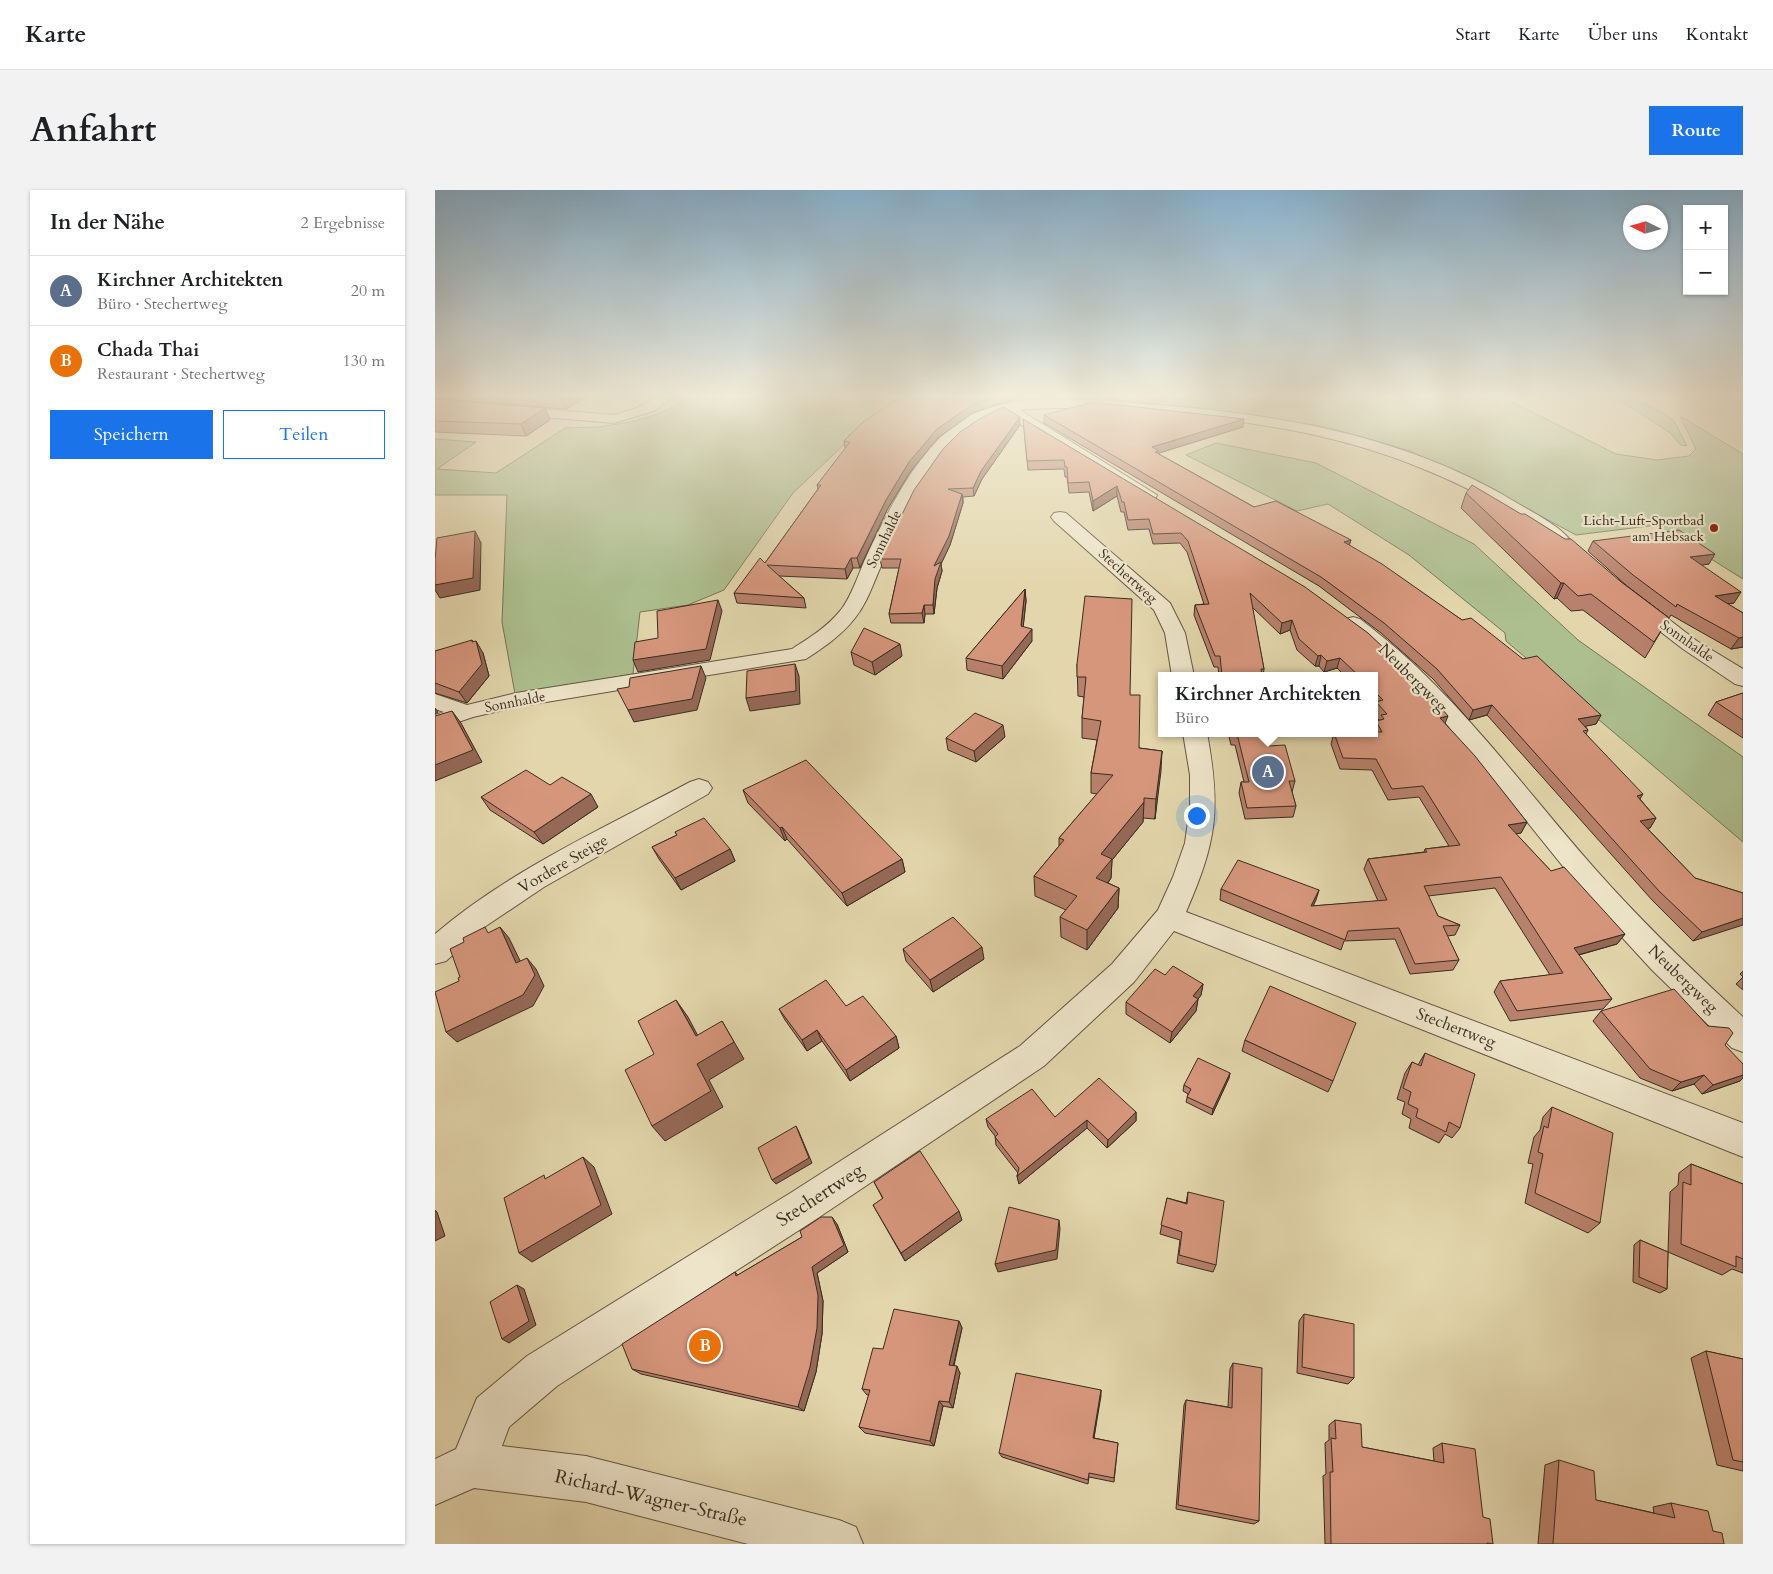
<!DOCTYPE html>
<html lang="de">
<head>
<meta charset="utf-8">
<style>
	body { margin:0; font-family:Cardo,serif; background:#f2f2f2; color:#202124 }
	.controls { position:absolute; right:15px; top:15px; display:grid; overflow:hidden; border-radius:0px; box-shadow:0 1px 4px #0004 }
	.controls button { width:45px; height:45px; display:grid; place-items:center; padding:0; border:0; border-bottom:1px solid #e0e0e0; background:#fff; color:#202124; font:25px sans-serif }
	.compass { position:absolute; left:1188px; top:15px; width:45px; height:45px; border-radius:50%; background:#fff; box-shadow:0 1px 4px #0004; rotate:275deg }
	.you { position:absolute; left:761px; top:625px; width:18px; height:18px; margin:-12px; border:4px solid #fff; border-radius:50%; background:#1a73e8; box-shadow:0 0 0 8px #1a73e833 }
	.badge { display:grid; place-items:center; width:32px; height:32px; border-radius:50%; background:#1a73e8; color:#fff; font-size:16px; font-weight:700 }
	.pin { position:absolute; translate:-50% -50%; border:2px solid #fff; box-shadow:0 1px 5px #0006 }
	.popup { position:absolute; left:723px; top:482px; width:220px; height:65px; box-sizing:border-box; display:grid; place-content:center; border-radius:0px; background:#fff; filter:drop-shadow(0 1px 4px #0005); font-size:16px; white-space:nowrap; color:#757577 }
	.popup b { font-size:19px; color:#202124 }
	.popup::after { content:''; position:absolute; left:50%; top:100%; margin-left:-10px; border:10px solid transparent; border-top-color:#fff }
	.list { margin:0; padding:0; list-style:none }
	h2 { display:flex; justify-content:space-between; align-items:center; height:65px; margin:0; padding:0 20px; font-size:21px }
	h2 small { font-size:16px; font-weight:400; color:#757577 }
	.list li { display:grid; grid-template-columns:32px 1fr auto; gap:15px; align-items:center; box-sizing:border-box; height:70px; padding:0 20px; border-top:1px solid #e0e0e0 }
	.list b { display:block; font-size:19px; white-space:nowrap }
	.list p { margin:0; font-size:16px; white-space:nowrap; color:#757577 }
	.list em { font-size:16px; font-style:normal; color:#757577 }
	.actions { display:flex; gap:10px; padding:15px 20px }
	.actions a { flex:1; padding:11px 0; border:1px solid #1a73e8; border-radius:0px; text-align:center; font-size:18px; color:#1a73e8 }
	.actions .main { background:#1a73e8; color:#fff }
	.map { position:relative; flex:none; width:1308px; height:1354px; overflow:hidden; border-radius:0px }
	header { display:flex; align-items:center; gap:30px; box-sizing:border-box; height:70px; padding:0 25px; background:#fff; border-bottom:1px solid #e0e0e0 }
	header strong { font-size:24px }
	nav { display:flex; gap:28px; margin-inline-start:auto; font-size:18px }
	.intro { display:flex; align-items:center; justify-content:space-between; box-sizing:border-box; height:120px; padding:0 30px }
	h1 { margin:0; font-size:35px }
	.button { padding:12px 22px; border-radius:0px; background:#1a73e8; color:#fff; font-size:18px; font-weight:700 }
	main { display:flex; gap:30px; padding:0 30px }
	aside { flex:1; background:#fff; border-radius:0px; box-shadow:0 1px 4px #0004 }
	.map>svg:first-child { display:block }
</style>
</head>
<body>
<header>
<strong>Karte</strong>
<nav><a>Start</a><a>Karte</a><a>Über uns</a><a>Kontakt</a></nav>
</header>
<div class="intro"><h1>Anfahrt</h1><a class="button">Route</a></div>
<main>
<aside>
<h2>In der Nähe<small>2 Ergebnisse</small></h2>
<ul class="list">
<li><span class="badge" style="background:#5c6f8a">A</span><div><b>Kirchner Architekten</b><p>Büro · Stechertweg</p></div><em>20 m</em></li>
<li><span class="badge" style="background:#e8710a">B</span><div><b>Chada Thai</b><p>Restaurant · Stechertweg</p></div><em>130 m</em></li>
</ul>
<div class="actions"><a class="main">Speichern</a><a>Teilen</a></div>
</aside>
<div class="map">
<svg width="1308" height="1354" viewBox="0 0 1308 1354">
	<rect width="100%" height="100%" fill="#e3d6ac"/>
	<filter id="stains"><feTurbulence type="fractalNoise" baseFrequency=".004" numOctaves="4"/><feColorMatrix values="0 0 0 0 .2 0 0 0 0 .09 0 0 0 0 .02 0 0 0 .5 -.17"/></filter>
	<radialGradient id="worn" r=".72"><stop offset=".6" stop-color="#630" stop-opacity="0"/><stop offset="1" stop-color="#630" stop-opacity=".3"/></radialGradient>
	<path fill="#adbf8f" stroke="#727658" d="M249,206H478L438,227L358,303L289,400L253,415L205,422L198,484L80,504L67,432L72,305H0V249L41,252L2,279L61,283L130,238L163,237L196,232L226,223L246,212Z
		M640,206H1065L1181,264L1222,270L1254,266L1261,259L1245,226L1308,264V389L1222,335L1141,345L1029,285L972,260L892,237L764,218Z
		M1178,206H1194L1227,222L1239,231L1252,256L1246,255L1234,242Z
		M781,253L881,273L1039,354L1143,450L1308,567V652L1071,451L1070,443L974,365L893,314L862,321L751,265Z"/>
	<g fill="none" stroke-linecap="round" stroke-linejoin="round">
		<defs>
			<path id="minor" d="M224,206H239L219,221L179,233L0,218V210L179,225L202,218Z
				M607,209C646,209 685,212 724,215C849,225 974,247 1082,313C1097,322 1125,336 1135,350L1132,354C1119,357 1110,347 1100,339C1065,314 1026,294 986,278C898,242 805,229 709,222C668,219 627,216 585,220L722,305L720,309H708L567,223C499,248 473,315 446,376C438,394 432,413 420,428C407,445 389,457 371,469L81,517L38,527L0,540V525L9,522L0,519V504L32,515L81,503L357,459C374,448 392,437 405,421C418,405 424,381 433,363C456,315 489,246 540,223C561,214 584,211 607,209Z
				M625,322L631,323L735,413L750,443L759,486H737L730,443L719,420L619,331L616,327L619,323Z
				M1199,406L1206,408L1262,451L1308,479V496L1300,494L1248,459L1192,416L1189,412L1192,408Z
				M918,427L925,429C951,449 976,470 999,494C1057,552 1106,618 1161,680C1207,732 1257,780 1308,827V862L1297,858L1217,780L1172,731L1048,577L983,503L948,469L911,437L908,433L911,429Z
				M748,543H772C786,619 782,651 751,722L1308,933V967L739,741L699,792L609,876L383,1028L122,1196L74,1237L67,1256L151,1266L404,1330L421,1337L428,1354H313L151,1312L39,1298L0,1315V1269L21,1259L42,1208L92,1166L357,1002L585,856L677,774L723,720L738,687L750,653L755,617V585Z
				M264,589L273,592L277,598L273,604L109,697L45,740L11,771L0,774V744C75,680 169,638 255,592Z"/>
		</defs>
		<use href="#minor" stroke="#635644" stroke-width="2"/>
		<use href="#minor" fill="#ede4c9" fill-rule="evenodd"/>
	</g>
	<path fill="#b8816b" stroke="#382c21" d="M0,206H154L131,219L0,208Z
		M469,206H586V207L539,222L503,248L475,282L452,320L425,378H418L412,389L344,386L369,408L371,418L302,413L299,403L330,373L383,299L382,295L410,259L409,251Z
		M0,209L110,218L115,230L91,246L0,242Z
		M609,225L808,237L724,263V264L819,317L916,350L914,355L1027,430L1088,469L1166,525L1161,534L1150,536L1153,540L1151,544L1205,609L1221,628L1215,638H1212L1260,688L1308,703L1258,751L1217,710L1052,525L1034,530L998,489L946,443L884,396L609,233Z
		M588,229L1010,533L1092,632L1086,643L1081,644L1116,681L1190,744L1182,754L1144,765L1177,809L1168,819L1075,831L1059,802L1065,791L1115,785L1060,698L993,706L1003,726L1025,735L1020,745L1012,746L1024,770L1018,780L975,784L960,749L909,751L906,760L785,710L786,699L884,700L878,716L943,711L929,679L933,669L989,662L990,659L1014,656L984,607L953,610L937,580L905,579L896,554L899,543H939V537L941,531L944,530L939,524V486H910L902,478L889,482L884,476H880L862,460L855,440L845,444L817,417L829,479L828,486H784L783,477H779L759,425L760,415L769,414L752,362L745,353L718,354L714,339L693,340L689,322H686L682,306L658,321L654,302L634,303L632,287H630L629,279L593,280Z
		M585,235L547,289L539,306L528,307V313L515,355L506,374L507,381L502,398L499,424H490L489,433H456L454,424L464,378H447L445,369L525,242Z
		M1031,303L1185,391L1234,428L1210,468L1148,420L1136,421L1122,408L1119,409L1026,318Z
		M1158,351L1274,374L1266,375L1299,413L1293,414L1308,423V457L1296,459L1236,425L1234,428L1192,396L1153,361Z
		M590,399L591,411L588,437L597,451L568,489L532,480L531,468Z
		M38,452L48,463L54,486L32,513L0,503V461Z
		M416,462L467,466L440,485L419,475Z
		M642,474L695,505L704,558L727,561L720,629L708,628V632L677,670L676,688L673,693L684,698L683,718L652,760L626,747L625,727L631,720L600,706L599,686L624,656V648L662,604L656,603V583L662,550L647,548V528L649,507L643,506Z
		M1308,503V548L1273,525L1281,512Z
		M793,543H831L833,556L860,591L857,602L861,616L858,627L810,629L804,603L806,592H809L800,555H796Z
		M570,547L541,572L513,560L511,548Z
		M308,600L467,669L470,682L412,716L352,649L350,651L313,613Z
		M46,607L163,617L108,654L55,620Z
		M240,642L295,659L300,671L246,700L224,669L217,657L242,645Z
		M468,759L549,769L498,802L471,771Z
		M1308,781V787L1305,784Z
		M730,785L768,794L766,805L763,809L761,821L735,853L691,824V812Z
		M1308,787V800L1301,794Z
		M411,816L461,846L464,858L415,891L387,851L372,861L350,830L344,819Z
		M1166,821L1290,855L1305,891L1267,904L1259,894L1237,901L1205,888L1158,831Z
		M810,850L898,891L893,902L807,861Z
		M990,863L1025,938L1017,948L1010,944L1004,953L974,938L976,929L967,924L970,912L962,909L970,883L977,872L983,875Z
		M795,883L794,888L777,925L751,912L753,904L748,901L749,895Z
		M1117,917L1165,1033L1153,1043L1090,1013L1098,974L1093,973L1099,947L1105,940L1108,927Z
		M701,922V931L672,958L652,938L584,994L582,986L583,983L561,955L560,946L553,937L551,929L620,927Z
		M1256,974L1308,994V1083L1297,1079L1287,1085L1233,1062L1232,1099L1225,1103L1198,1092L1199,1055L1205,1050L1233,1062L1235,1002L1243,995L1244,983Z
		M439,992L527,1030L470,1071L438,1015L448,1009Z
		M753,1002L781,1075L778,1082L742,1073L745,1050L725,1044L732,1008L751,1013Z
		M402,1034L413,1062L382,1083L388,1111L387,1144L381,1182L369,1221L206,1184L197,1179L300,1082L303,1085L367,1047Z
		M869,1124L919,1188L913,1194L862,1183L864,1131Z
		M524,1131L527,1138L519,1176L525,1183L518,1218L508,1216L499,1256L430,1243L424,1237L434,1205H432L427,1199L448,1159Z
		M1271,1161L1308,1169V1281L1282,1275L1256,1168Z
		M798,1173L824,1331L819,1334L741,1319L749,1215L751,1210L793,1217L795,1179Z
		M666,1200L659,1248L683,1253L679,1292L654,1287L653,1294L567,1267L564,1263Z
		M900,1230L927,1257L999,1271L998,1258L1007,1253L1048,1327L1058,1354H890L888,1286L891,1284L890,1253L894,1250V1235Z
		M1124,1270L1161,1310L1219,1323L1218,1317L1236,1313L1278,1341L1289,1354H1103L1110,1275Z"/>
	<path fill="#966957" stroke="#382c21" d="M130,206H154L131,219L126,208Z
		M562,206H586V207L539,222L503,248L475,282L452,320L425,378L422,368L451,310L474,272L502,239L538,214Z
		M110,218L115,230L91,246L86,234Z
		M585,227V235L547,289L539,306L538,298L546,281Z
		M809,229L808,237L724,263L723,269L717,257Z
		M682,296V306L658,321V311Z
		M527,304L528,313L515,355L506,374L507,381L502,398L499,424L498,415L499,376Z
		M40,341L46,353L45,400L5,408L0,400V395Z
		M916,350L913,359L909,352Z
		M1280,364L1274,374L1249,378L1255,367Z
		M416,368L418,378L412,389L410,379Z
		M1126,393H1129L1122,408L1119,409Z
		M590,399L591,411L587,448L586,436Z
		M1306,402L1299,413L1274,417L1280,406Z
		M283,410L287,421L275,470L203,482L198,470Z
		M489,415L490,424L489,433L487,423Z
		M857,430L855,440L845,444L847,433Z
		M597,439V451L568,489L567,476Z
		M1308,447V457L1296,459L1304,448Z
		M37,450L43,460L41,451L48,463L54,486L32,513L24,502L37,452Z
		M465,454L467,466L440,485L437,472Z
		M886,465L884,476H880L883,466Z
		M905,468L902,478L889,482L892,471Z
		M360,474L364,486L365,514L315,521L311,508Z
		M266,476L271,488L262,520L199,532L193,520Z
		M1057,515L1052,525L1034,530L1038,520Z
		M0,518L3,522L0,524Z
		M17,521L26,533L47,572L0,591V575Z
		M1166,525L1161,534L1138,539L1143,529Z
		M1013,526L1009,536L1005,528Z
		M568,535L570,547L541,572L539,561Z
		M727,561L726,581L720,629L721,609Z
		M156,604L163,617L108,654L99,642Z
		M1208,604L1202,614V606Z
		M709,612L708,632L677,670L676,688L661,708V688L666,664Z
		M1221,628L1215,638L1198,641L1205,631Z
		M1092,632L1086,643L1067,646L1073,635Z
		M347,637L352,649L350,651L345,638Z
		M295,659L300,671L246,700L240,688Z
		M467,669L470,682L412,716L407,703Z
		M684,698L683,718L652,760V740Z
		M884,700L881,710L873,727L876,716Z
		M1308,728V735L1258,751L1267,742Z
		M65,737L74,748L91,783L81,773Z
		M1190,744L1182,754L1132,768L1139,758Z
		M547,757L549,769L498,802L495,790Z
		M92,768L101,779L109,796L98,816L22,852L11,842Z
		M768,794L766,805L763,809L761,821L735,853L737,842L758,806Z
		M241,810L253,827L272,863L261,846Z
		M287,831L309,869L274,890L288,917L230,951L217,936L262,874Z
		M382,840L387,851L372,861L367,850Z
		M461,846L464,858L415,891L411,880Z
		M795,883L794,888L777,925L778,919Z
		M1269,885L1259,894L1237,901L1246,892Z
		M1308,885V888L1305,891L1267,904L1278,895Z
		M701,922V931L672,958L673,950Z
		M652,930V938L584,994L582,986Z
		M361,936L364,942L377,973L341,994L337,990Z
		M148,967L159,977L177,1024L97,1072L84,1063Z
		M0,1020L2,1022L10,1046L0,1051Z
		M524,1021L527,1030L470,1071L466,1063Z
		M397,1027L402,1034L413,1062L382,1083L388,1111L387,1144L381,1182L369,1221L363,1217L377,1077Z
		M624,1030L625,1039L622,1069L563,1082L560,1074Z
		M82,1095L89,1099L101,1135L74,1153L67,1149Z
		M524,1131L527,1138L517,1181L514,1175Z
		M522,1176L525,1183L518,1218L514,1212Z
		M666,1200V1206L658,1253V1248Z
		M504,1211L508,1216L499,1256L495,1251Z"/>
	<path fill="#d6967c" stroke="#382c21" d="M99,206H130L126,208Z
		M469,206H562L538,214L502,239L474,272L451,310L422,368H416L410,379L332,375L369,408L299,403L325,368L330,373L386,295H382L415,252L409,251L428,232L464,208Z
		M0,209L110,218L86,234L0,231Z
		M658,212L809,229L717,257L724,261L720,262L819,317L841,311L916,350L909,352L947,374L1027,430L1036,428L1088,469L1102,466L1166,525L1143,529L1153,540L1148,541L1208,604L1202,606L1221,628L1205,631L1260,688L1308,703V728L1267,742L1224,701L1057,515L1038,520L1002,479L949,433L886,387L609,225Z
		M568,217L585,227L546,281L538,298L513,299L527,304L514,346L499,376L506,372L500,389L498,415H489L487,423L454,424L466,369H445L479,300L508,259L525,242L546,228Z
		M588,229L870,397L933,443L983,490L1013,526L1005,528L1040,566L1092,632L1073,635L1116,681L1129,677L1190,744L1139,758L1177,809L1082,821L1065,791L1128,783L1066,687L989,696L1003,726L1025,735L1008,736L1024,770L980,774L964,738L913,741L910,750L786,699L803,670L884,700L876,716L952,710L933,669L992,662L990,659L1025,655L988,596L957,599L941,569L908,568L899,543H939V542H947L941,531L949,529L946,525L952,524L941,512L948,510L939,501V486H924L905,468L892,471L886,465L883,466L864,449L857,430L847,433L815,403L829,479H826L827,486H787L785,466H780L760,415L774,414L753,351L746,343L718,344L714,329L693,330L689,312H687L682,296L658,311L654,292L633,293L632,277H630L629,270L592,271Z
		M1037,295L1086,324H1090L1130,349H1136L1185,391L1234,428L1219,452L1156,404L1143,406L1129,393H1126L1031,303Z
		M1244,340L1280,364L1255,367L1306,402L1280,406L1308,423V447L1304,448L1242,414L1241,417L1198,385L1158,351Z
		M40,341L38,388L0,395V370L2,348Z
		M590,399L586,436L597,439L567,476L531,468Z
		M650,406L697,409L695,505H705L704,558L727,561L721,609L709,608V612L666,664L677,669L661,688L684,698L652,740L625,727L642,706L599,686L629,650L624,648L678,585L656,583L666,531L647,528L651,487H642V474Z
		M283,410L271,459L198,470L200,452L223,448L222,421Z
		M429,438L465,454L437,472L416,462Z
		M37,450V452L41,451L47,474L24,502L0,493V461Z
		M360,474L361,501L311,508L312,481Z
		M266,476L257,509L193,520L182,499L194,497L195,488Z
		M1308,503V530L1281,512Z
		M17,521L38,560L0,575V526Z
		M540,523L568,535L539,561L511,548Z
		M797,543H831L833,556L850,555L860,591H854L861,616L812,618L806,592H814L802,544Z
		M371,570L467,669L407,703L347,637L345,638L308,600Z
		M91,580L115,595L127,587L156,604L99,642L46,607Z
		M269,628L295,659L240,688L217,657L242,645L240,642Z
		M518,727L547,757L495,790L468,759Z
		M50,737L53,743L65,737L81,773L92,768L100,785L88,805L11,842L0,802L24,791L23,788L25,787L15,759L29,752L28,748Z
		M738,776L768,794L758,806L763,809L737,842L691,812L720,779L730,785Z
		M391,790L411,816L428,806L461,846L411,880L382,840L367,850L344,819Z
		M835,796L921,833L898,891L810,850Z
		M1239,799L1273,836L1294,838L1298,843L1290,855L1308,874V885L1278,895L1269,885L1246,892L1215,879L1166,821Z
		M241,810L261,846L287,831L299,852L262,874L276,901L217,936L190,880L219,864L203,831Z
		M990,863L1040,884L1025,938L1014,932L1011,942L981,927L983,919L973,914L976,902L968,898L977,872L986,876Z
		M763,868L795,883L778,919L752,907L756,899L749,895Z
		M664,888L701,922L673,950L652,930L582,986L584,978L560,947L563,944L551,929L597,899L620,927Z
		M1117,917L1178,943L1165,1033L1100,1003L1108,964L1103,962L1109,936L1113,938Z
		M361,936L374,968L337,990L323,958Z
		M485,961L524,1021L466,1063L438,1015L448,1008L439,992Z
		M148,967L166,1015L84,1063L69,1008L109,985L110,989Z
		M1256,974L1308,994V1069L1301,1066V1077L1246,1054L1248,992L1256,995Z
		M753,1002L789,1011L781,1075L744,1065L747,1042L726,1035L732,1008L752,1014Z
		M574,1017L624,1030L621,1060L560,1074Z
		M386,1027H397L409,1055L377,1077L383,1105L382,1138L375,1177L363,1217L197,1179L187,1154L300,1082L301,1086L367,1047L365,1041Z
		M1205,1050L1233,1062L1232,1099L1204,1087Z
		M82,1095L94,1131L67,1149L55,1112Z
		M459,1119L524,1131L514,1175L522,1176L514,1212L504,1211L495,1251L424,1237L435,1200L427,1199L438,1158L448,1159Z
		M869,1124L919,1134V1188L867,1177Z
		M1271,1161L1308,1169V1272L1298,1270Z
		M798,1173L827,1178L824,1331L743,1315L751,1210L797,1218Z
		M581,1183L666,1200L658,1248L683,1253L679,1288L654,1283L653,1290L564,1263Z
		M900,1230L926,1234L927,1257L1009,1273L1007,1253L1040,1259L1048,1327L1055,1329L1058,1354L1052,1353V1354H896L895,1282H898L896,1248L901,1249Z
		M1124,1270L1159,1281L1161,1310L1240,1328L1236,1313L1273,1321L1278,1341L1287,1343L1289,1354H1118Z"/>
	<linearGradient id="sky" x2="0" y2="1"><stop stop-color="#89b5d4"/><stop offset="0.52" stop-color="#f2edda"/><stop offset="1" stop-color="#f2edda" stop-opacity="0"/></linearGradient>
	<rect width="1308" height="395" fill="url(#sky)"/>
	<circle fill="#8f2418" stroke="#ede4c9" stroke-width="2" cx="1279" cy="338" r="5"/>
	<g text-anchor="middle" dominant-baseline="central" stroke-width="4.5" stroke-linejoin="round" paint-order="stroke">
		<g font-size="14" fill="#382c21" stroke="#ede4c9" text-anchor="end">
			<text x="1269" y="330">Licht-Luft-Sportbad<tspan x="1269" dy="16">am Hebsack</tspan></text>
		</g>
		<g font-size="14" fill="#382c21" stroke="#ede4c9">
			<text transform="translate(449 349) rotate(-64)">Sonnhalde</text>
			<text transform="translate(693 386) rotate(42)">Stechertweg</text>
			<text transform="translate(1252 451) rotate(35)">Sonnhalde</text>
			<text transform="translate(80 512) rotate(-11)">Sonnhalde</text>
		</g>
		<g font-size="16" fill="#382c21" stroke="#ede4c9">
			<text transform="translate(978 488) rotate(45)">Neubergweg</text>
			<text transform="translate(128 674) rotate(-30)">Vordere Steige</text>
			<text transform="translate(1248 789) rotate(44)">Neubergweg</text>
			<text transform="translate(1021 838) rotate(21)">Stechertweg</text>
		</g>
		<g font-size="19" fill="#382c21" stroke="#ede4c9">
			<text transform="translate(385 1005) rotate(-33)">Stechertweg</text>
			<text transform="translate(216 1308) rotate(13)">Richard-Wagner-Straße</text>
		</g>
	</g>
	<rect width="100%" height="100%" filter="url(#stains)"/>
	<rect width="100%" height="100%" fill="url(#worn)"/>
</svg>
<div class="controls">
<button>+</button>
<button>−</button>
</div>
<svg class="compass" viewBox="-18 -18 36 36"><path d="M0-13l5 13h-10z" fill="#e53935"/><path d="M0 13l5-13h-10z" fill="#757577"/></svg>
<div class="you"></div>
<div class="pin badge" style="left:833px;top:582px;background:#5c6f8a">A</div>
<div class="popup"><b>Kirchner Architekten</b>Büro</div>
<div class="pin badge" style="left:270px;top:1156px;background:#e8710a">B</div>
</div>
</main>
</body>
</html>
